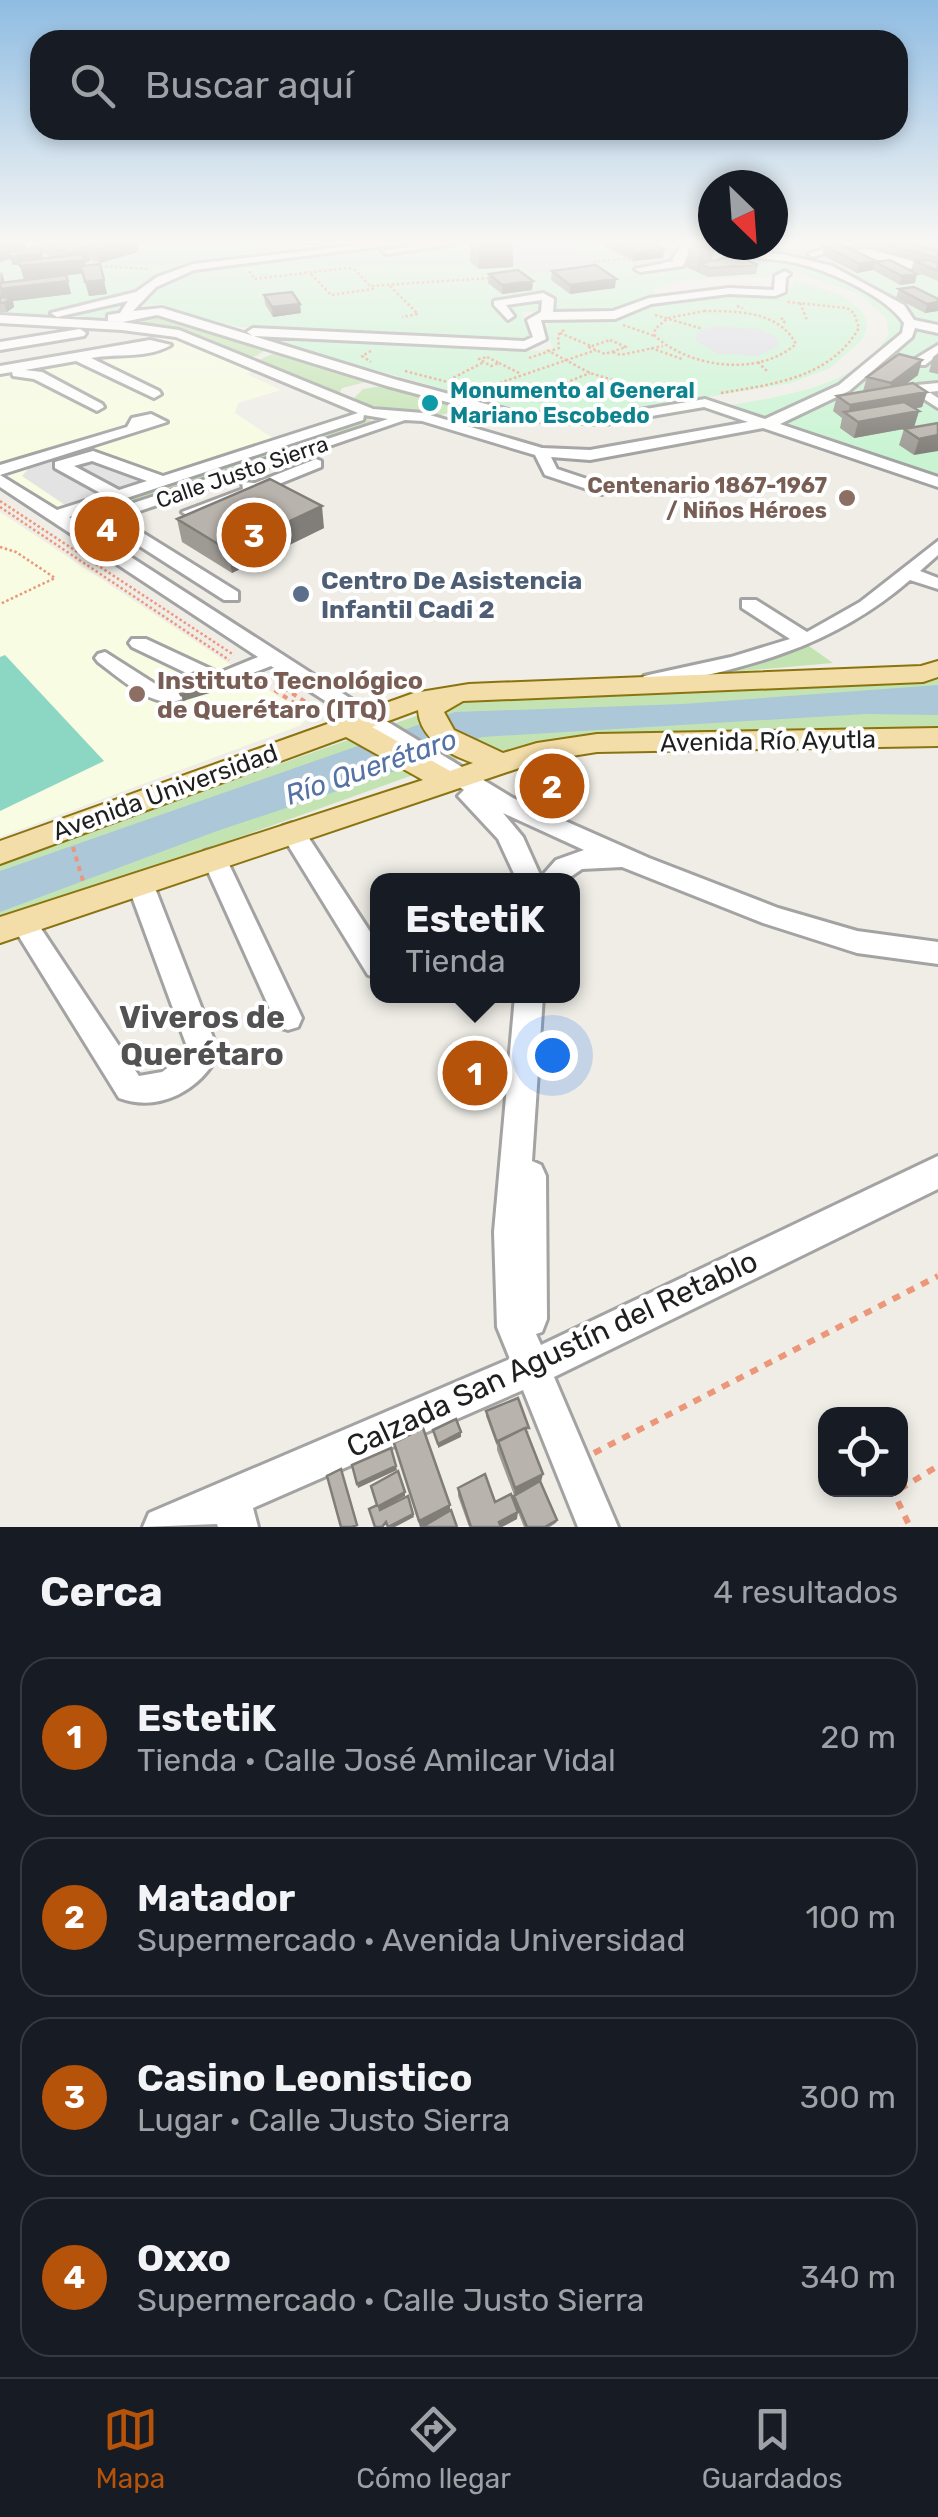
<!DOCTYPE html>
<html lang="es">
<head>
<meta charset="utf-8">
<style>
	body { margin:0; font-family:Rubik,sans-serif; background:#20242c; color:#f1f3f6 }
	.controls { position:absolute; right:30px; bottom:30px; display:grid; overflow:hidden; border-radius:20px; box-shadow:0 5px 15px #0003 }
	.controls button { width:90px; height:90px; display:grid; place-items:center; padding:0; border:0; border-bottom:2px solid #363941; background:#171b24; color:#f1f3f6; font:50px sans-serif }
	.compass { position:absolute; left:698px; top:170px; width:90px; height:90px; border-radius:50%; background:#171b24; box-shadow:0 5px 15px #0003; rotate:155deg }
	.you { position:absolute; left:552px; top:1055px; width:35px; height:35px; margin:-25px; border:8px solid #fff; border-radius:50%; background:#1a73e8; box-shadow:0 0 0 15px #1a73e833 }
	.badge { display:grid; place-items:center; width:65px; height:65px; border-radius:50%; background:#b45309; color:#fff; font-size:32px; font-weight:700 }
	.pin { position:absolute; translate:-50% -50%; border:5px solid #fff; box-shadow:0 2px 10px #0006 }
	.popup { position:absolute; left:370px; top:873px; width:210px; height:130px; box-sizing:border-box; display:grid; place-content:center; border-radius:20px; background:#171b24; filter:drop-shadow(0 2px 8px #0005); font-size:32px; white-space:nowrap; color:#9ea1a6 }
	.popup b { font-size:38px; color:#f1f3f6 }
	.popup::after { content:''; position:absolute; left:50%; top:100%; margin-left:-20px; border:20px solid transparent; border-top-color:#171b24 }
	.list { margin:0; padding:0; list-style:none }
	h2 { display:flex; justify-content:space-between; align-items:center; height:130px; margin:0; padding:0 40px; font-size:42px }
	h2 small { font-size:32px; font-weight:400; color:#9ea1a6 }
	.list li { display:grid; grid-template-columns:65px 1fr auto; gap:30px; align-items:center; box-sizing:border-box; height:160px; margin:0 20px 20px; padding:0 20px; border:2px solid #363941; border-radius:30px }
	.list b { display:block; font-size:38px; white-space:nowrap }
	.list p { margin:0; font-size:32px; white-space:nowrap; color:#9ea1a6 }
	.list em { font-size:32px; font-style:normal; color:#9ea1a6 }
	.icon { flex:none; width:55px; height:55px; fill:none; stroke:currentColor; stroke-width:2; stroke-linecap:round; stroke-linejoin:round }
	.map { position:relative; flex:none; width:938px; height:1527px; overflow:hidden }
	.search { position:absolute; background:#171b24; box-shadow:0 5px 15px #0003; left:30px; right:30px; top:30px; height:110px; display:flex; align-items:center; gap:25px; box-sizing:border-box; padding:0 35px; border-radius:30px; color:#9ea1a6; font-size:38px }
	.sheet { height:850px; background:#171b24 }
	nav { display:flex; justify-content:space-around; align-items:center; box-sizing:border-box; height:140px; border-top:2px solid #363941; background:#171b24; font-size:28px; color:#9ea1a6 }
	nav a { display:grid; justify-items:center; gap:5px }
	nav .on { color:#b45309 }
	.map>svg:first-child { display:block }
</style>
</head>
<body>
<div class="map">
<svg width="938" height="1527" viewBox="0 0 938 1527">
	<rect width="100%" height="100%" fill="#efede6"/>
	<path fill="#f8fce2" d="M169,336L252,371L247,374L281,390L238,403L235,413L277,441L61,512L5,474L44,459L36,454L0,465V365Z
		M0,512L305,714L306,720L299,726L0,837Z"/>
	<path fill="#c3e4b2" d="M158,311L263,344L267,349L256,356L239,359L194,339L122,326V319Z
		M272,354L278,355L370,381L342,388L339,394L259,360Z
		M382,386L455,407V411L438,416L358,403L354,398L363,389Z
		M363,416L375,423L75,525L65,516Z
		M806,644L833,663L720,673Z
		M938,679V734L604,737L469,755L0,923V863L461,700Z"/>
	<path fill="#c8f4d2" d="M54,243H938V475L727,406C784,395 855,389 889,334L886,318L859,294L791,271L766,277L684,280L652,290L656,293L613,311L522,312L532,338L513,343L241,327L176,312L163,304L123,306L109,317L85,321L0,317V256Z
		M795,280L843,296L861,310L865,318L867,327L862,340L830,368L791,383L613,413L583,416L531,413L267,340L286,337L539,351L553,348L545,328L552,318L628,316L654,303L688,302L726,295L780,296L788,293Z"/>
	<path fill="#8cd6c4" d="M5,655L104,761L0,811V657Z"/>
	<path fill="#e3e3e3" d="M89,448L160,479L71,509L22,476L30,467Z"/>
	<path fill="#dcdbe4" d="M522,243H567L598,266L531,274L495,246Z
		M712,326L759,329L776,337L779,346L757,356L719,354L696,341L697,332Z"/>
	<path fill="#abc7d8" d="M938,685V715L866,714L482,737L385,775L217,831L0,912V871L455,712L683,704Z"/>
	<g fill="none" stroke-linecap="round" stroke-linejoin="round">
		<defs>
			<path id="minor" d="M28,243H46L0,255V249Z
				M376,243H406L194,270L156,287L133,311L162,308L397,380L516,412L605,416L705,399L765,419L839,385L902,333L904,323C885,294 820,266 786,261C759,257 733,258 709,245L786,255L832,266L904,305L914,320L938,325V333L915,328L912,337L849,391L780,424L938,477V487L763,428L590,460L551,457L557,469L608,486L610,489L602,494L545,475L535,455L422,421L405,420L87,529L98,536L135,528L238,592V600H224L127,538L109,543L373,713L513,798L649,858L778,908L857,931L938,942V964L857,953L763,923L622,867L582,869L566,880H517L498,839L458,796L464,790L271,666L209,690L202,689L201,680L132,647L129,643L132,639H146L219,673L258,657L0,487V475L57,510L104,495L55,468V462L93,451L163,476L358,413L176,337L122,330L0,323V315L122,322L179,330L373,409L423,413L542,448L590,450L748,422L704,407L605,424L515,420L387,386L157,315L123,322L108,321V315L120,313L128,301L57,317L51,313L136,292L157,277L193,264ZM364,415L388,419L76,522L69,517L363,420ZM92,461L147,481L119,490L74,466ZM503,813L584,850L556,860L541,877L523,837Z
				M430,243H460L387,254L382,251Z
				M695,243L700,246L690,250L683,266L640,272L635,269L674,261L672,259L682,246Z
				M842,243H858L813,257L808,254Z
				M868,248L916,262L920,266L903,271L852,252Z
				M785,271L790,274L786,278L785,292L775,296L729,294L651,304L615,319L541,320L546,339L525,349L253,336L247,332L253,328L524,341L533,337L527,320L541,312L542,300L506,305L514,316L508,320L494,305V301L543,293L554,299L553,312L613,311L649,298L729,288L774,290L775,276Z
				M80,329L86,333L84,336L0,350V342Z
				M150,340L171,345C147,359 119,353 91,358L159,391L161,394L154,398L76,361L25,370L42,372L102,404L104,407L97,411L34,379L13,376L12,372L0,374V366Z
				M938,345V355L925,365H915V359Z
				M938,383V391L929,392L938,398V408L913,392L917,385Z
				M151,414L167,422L0,475V465L127,427L132,418Z
				M316,459L321,461V467L259,492L248,493L196,516L190,517L182,512L243,489L242,482L255,483Z
				M938,541V555L920,571L938,578V589L910,580C831,648 750,667 651,687L641,681L644,676L731,657L790,639L742,608V600H756L807,632L860,602Z
				M105,652L160,687H179L189,694C163,719 120,678 98,662L95,658L98,654Z
				M292,823L301,826L378,944V978L368,975L280,832L283,826Z
				M214,849L223,851L226,858L302,1018L298,1027L288,1030L278,1027L274,1018L202,858L205,851Z
				M140,873L149,876L153,883L219,1053C201,1090 159,1113 119,1098L10,922L14,915L23,912L32,915L139,1076L162,1072L189,1052L127,883L131,876Z
				M515,996H543L532,1161L541,1165L546,1176L547,1319L542,1332L536,1334L541,1345L938,1156V1189L554,1377L618,1527H578L523,1390L253,1508L258,1527H218L217,1524L143,1527L149,1513L510,1359L497,1327L494,1232Z"/>
			<path id="major" d="M938,661V677L923,682L463,701L444,712L454,730L503,753L537,743L597,734L938,728V746L597,752L540,761L0,943V917L423,780L346,737L0,864V841L414,693L469,684L921,666ZM418,710C420,739 448,754 473,763L450,771L372,727Z"/>
		</defs>
		<use href="#minor" stroke="#a3a3a3" stroke-width="6"/>
		<use href="#major" stroke="#8b740f" stroke-width="4"/>
		<path stroke="#ec967a" stroke-width="2.5" stroke-dasharray="2.5 2.5" stroke-linecap="butt" d="M593,262L627,258L634,262
			M100,266L150,269
			M249,271L254,279L347,268L355,270L370,286L490,278
			M311,274L331,295L373,289L370,286
			M390,286L418,314L402,317
			M800,303L807,320
			M737,306L743,308
			M704,311C737,311 779,311 796,344C759,377 690,368 655,336V329L668,318Z
			M655,315L703,329
			M781,318L785,321L782,325
			M623,325L655,336
			M560,333L591,346
			M610,340L626,347L605,354L589,347Z
			M651,348L682,359
			M547,350L590,373L665,396
			M371,351L362,356L371,362
			M613,352L620,355L663,346
			M487,357L499,363L491,366L479,359Z
			M529,358L559,348L558,335L565,329
			M758,362L767,371
			M499,363L521,374
			M405,371L463,386
			M604,379L607,383
			M449,380L484,362
			M476,391L596,350
			M721,393C774,384 830,378 859,328L854,313L847,308L787,302
			M538,402L547,390L590,373
			M0,501L234,655
			M0,507L229,660
			M0,547L16,552L55,578L0,604"/>
		<path stroke="#ec967a" stroke-width="4" stroke-dasharray="5 5" stroke-linecap="butt" d="M267,677L326,715
			M258,679L317,718
			M73,847L83,881"/>
		<path stroke="#ec967a" stroke-width="6" stroke-dasharray="8 8" stroke-linecap="butt" d="M594,1453L938,1276
			M900,1489L938,1466
			M900,1490L894,1493L910,1527"/>
		<use href="#minor" fill="#fff" fill-rule="evenodd"/>
		<use href="#major" fill="#f3dda8" fill-rule="evenodd"/>
	</g>
	<path fill="#9e9a94" fill-rule="evenodd" d="M0,243L27,249L35,248L34,243H81V245H79L87,248L90,261L85,263L86,265L107,294L89,296L83,273L66,275L71,294L13,301L14,307L7,312H0V273L2,272L4,282L24,280L20,265H13L10,259L0,262ZM42,252L53,258L44,259Z
		M89,243H137L138,252L100,263L90,260L87,246L93,245Z
		M470,243H513V267L479,269L470,262Z
		M598,243H658V245L664,249L663,258L634,261Z
		M689,243H711L712,261L758,265L756,274L708,277L686,267Z
		M862,243H907L938,251V281L911,270L914,261L861,247Z
		M909,243H938V251Z
		M824,246L876,262L915,283L900,285L873,270L857,273L822,255Z
		M552,271L615,288L570,294L551,280Z
		M489,274L533,281L532,290L502,294L488,283Z
		M899,289L937,299L938,297V311L925,313L896,298Z
		M264,295L301,313L273,317L265,304Z
		M938,353V374L929,372L933,357Z
		M918,375L906,384L927,392L922,407L915,409L919,411L914,427L938,423L914,455L899,445L904,429L854,438L840,428L842,418L833,411L837,396L863,391L867,377Z
		M177,519L324,528L232,573L182,542Z
		M486,1411L529,1432L527,1433L540,1482L557,1520L556,1523L550,1527H524L513,1500L514,1496L525,1489L514,1495L497,1450V1446L486,1416Z
		M394,1443L450,1510L457,1527H420Z
		M458,1488L495,1502L517,1519L502,1527H469L458,1496Z"/>
	<path fill="#817d78" d="M20,243H25L28,254L42,253L44,262L13,265L8,252L10,259L0,262V248Z
		M121,243H137L138,252L100,263L97,250Z
		M299,243H331L299,246Z
		M513,243V267L479,269V244Z
		M715,245L711,268L700,264L699,272H697L701,247Z
		M87,248L90,261L85,263L88,273L24,280L20,266L71,261L69,253Z
		M664,249L663,258L634,261L635,253Z
		M876,261L873,270L857,273L860,264Z
		M2,272L6,288L68,281L71,294L13,301L14,307L7,312L4,303H0Z
		M917,274L915,283L900,285L902,276Z
		M616,279L615,288L570,294V285Z
		M104,280L107,294L89,296L85,282Z
		M533,281L532,290L502,294V285Z
		M938,302V311L925,313L927,304Z
		M300,304L301,313L273,317L272,307Z
		M922,360L918,375L887,398L927,392L922,407L855,419L848,414L850,405L887,398L891,383Z
		M919,411L914,427L854,438L858,422Z
		M938,435V451L914,455L919,439Z
		M322,506L324,528L232,573L228,550Z
		M212,686L213,692L183,701L181,695Z
		M461,1432V1437L438,1448V1444Z
		M396,1466L397,1470L358,1488L357,1484Z
		M543,1474L541,1482L514,1495L515,1488Z
		M405,1492V1496L380,1510L379,1506Z
		M450,1505V1513L420,1527L419,1521Z
		M518,1512L517,1519L502,1527H498L499,1522Z
		M413,1514L414,1517L395,1527H388Z"/>
	<path fill="#b8b3ac" stroke="#817d78" stroke-width="2.5" d="M0,243H20L0,248Z
		M46,243H73L87,248L69,253Z
		M100,243H121L97,250L87,246Z
		M615,243H654L664,249L635,253Z
		M691,243H711L713,245L701,247Z
		M881,243H907L938,251V258Z
		M840,244L876,261L860,264L824,246Z
		M40,248L42,253L10,257L8,252Z
		M83,254L84,260L20,266V261Z
		M736,255L758,265L709,268L700,264Z
		M890,260L917,274L902,276L875,262Z
		M931,260L938,263V271L914,261Z
		M100,264L104,280L85,282L81,266Z
		M596,265L616,279L570,285L552,271Z
		M518,270L533,281L502,285L489,274Z
		M66,275L68,281L0,289V283Z
		M914,287L938,299V302L927,304L899,289Z
		M292,292L300,304L272,307L264,295Z
		M0,297L11,298L4,303H0Z
		M899,354L922,360L891,383L867,377Z
		M913,383L927,392L850,405L837,396Z
		M904,402L919,411L858,422L844,412Z
		M938,423V435L919,439L904,429Z
		M270,479L322,506L228,550L177,519Z
		M203,670L212,686L181,695L173,679Z
		M518,1398L529,1428H525L497,1442L486,1411Z
		M456,1419L461,1432L438,1444L433,1430Z
		M423,1428L450,1505L419,1521L394,1443Z
		M525,1428L543,1474L515,1488L498,1441Z
		M391,1448L396,1466L357,1484L352,1465Z
		M341,1469L357,1525L352,1527H341L327,1476Z
		M398,1471L405,1492L379,1506L380,1510L408,1496L413,1514L388,1527L386,1522L382,1527H375L369,1509L377,1505L371,1486Z
		M485,1474L495,1502L511,1494L518,1512L499,1522L501,1527H471L458,1488Z
		M540,1481L557,1520L545,1527H527L514,1496Z
		M451,1510L457,1527H422Z"/>
	<linearGradient id="sky" x2="0" y2="1"><stop stop-color="#8fbce2"/><stop offset="0.53" stop-color="#f8f7f4"/><stop offset="1" stop-color="#f8f7f4" stop-opacity="0"/></linearGradient>
	<rect width="938" height="457" fill="url(#sky)"/>
	<circle fill="#0f9aa8" stroke="#fff" stroke-width="4" cx="430" cy="403" r="10"/>
	<g fill="#8d6e63" stroke="#fff" stroke-width="4">
		<circle cx="847" cy="498" r="10"/>
		<circle cx="137" cy="694" r="10"/>
	</g>
	<circle fill="#5c6f8a" stroke="#fff" stroke-width="4" cx="301" cy="594" r="10"/>
	<g text-anchor="middle" dominant-baseline="central" stroke-width="8" stroke-linejoin="round" paint-order="stroke">
		<g font-size="22" font-weight="bold" fill="#0d838f" stroke="#fff" text-anchor="start">
			<text x="450" y="390">Monumento al General<tspan x="450" dy="25">Mariano Escobedo</tspan></text>
		</g>
		<g font-size="22" fill="#1f1f1f" stroke="#fff">
			<text transform="translate(242 472) rotate(-19)">Calle Justo Sierra</text>
		</g>
		<g font-size="22" font-weight="bold" fill="#785e54" stroke="#fff" text-anchor="end">
			<text x="827" y="485">Centenario 1867-1967<tspan x="827" dy="25">/ Niños Héroes</tspan></text>
		</g>
		<g font-size="25" font-weight="bold" fill="#4e5e75" stroke="#fff" text-anchor="start">
			<text x="321" y="580">Centro De Asistencia<tspan x="321" dy="29">Infantil Cadi 2</tspan></text>
		</g>
		<g font-size="25" font-weight="bold" fill="#785e54" stroke="#fff" text-anchor="start">
			<text x="157" y="680">Instituto Tecnológico<tspan x="157" dy="29">de Querétaro (ITQ)</tspan></text>
		</g>
		<g font-size="25" fill="#1f1f1f" stroke="#fff">
			<text transform="translate(768 741) rotate(-1)">Avenida Río Ayutla</text>
			<text transform="translate(165 792) rotate(-20)">Avenida Universidad</text>
		</g>
		<g font-size="28" font-style="italic" fill="#5572a5" stroke="#fff">
			<text transform="translate(371 767) rotate(-19)">Río Querétaro</text>
		</g>
		<g font-size="30" fill="#1f1f1f" stroke="#fff">
			<text transform="translate(552 1354) rotate(-25)">Calzada San Agustín del Retablo</text>
		</g>
		<g font-size="32" font-weight="bold" fill="#525252" stroke="#fff">
			<text x="202" y="1017">Viveros de<tspan x="202" dy="37">Querétaro</tspan></text>
		</g>
	</g>
</svg>
<div class="controls">
<button><svg class="icon" aria-label="locate" viewBox="0 0 24 24"><circle cx="12" cy="12" r="6"/><path d="M12 2v4M12 18v4M2 12h4M18 12h4"/></svg></button>
</div>
<svg class="compass" viewBox="-18 -18 36 36"><path d="M0-13l5 13h-10z" fill="#e53935"/><path d="M0 13l5-13h-10z" fill="#9ea1a6"/></svg>
<div class="you"></div>
<div class="pin badge" style="left:475px;top:1073px">1</div>
<div class="popup"><b>EstetiK</b>Tienda</div>
<div class="pin badge" style="left:552px;top:786px">2</div>
<div class="pin badge" style="left:254px;top:535px">3</div>
<div class="pin badge" style="left:107px;top:529px">4</div>
<div class="search"><svg class="icon" aria-label="search" viewBox="0 0 24 24"><circle cx="10" cy="10" r="6"/><path d="M15 15l6 6"/></svg>Buscar aquí</div>
</div>
<section class="sheet">
<h2>Cerca<small>4 resultados</small></h2>
<ul class="list">
<li><span class="badge">1</span><div><b>EstetiK</b><p>Tienda · Calle José Amilcar Vidal</p></div><em>20 m</em></li>
<li><span class="badge">2</span><div><b>Matador</b><p>Supermercado · Avenida Universidad</p></div><em>100 m</em></li>
<li><span class="badge">3</span><div><b>Casino Leonistico</b><p>Lugar · Calle Justo Sierra</p></div><em>300 m</em></li>
<li><span class="badge">4</span><div><b>Oxxo</b><p>Supermercado · Calle Justo Sierra</p></div><em>340 m</em></li>
</ul>
</section>
<nav>
<a class="on"><svg class="icon" aria-label="map" viewBox="0 0 24 24"><path d="M3 6l6-2 6 2 6-2v14l-6 2-6-2-6 2zM9 4v14M15 6v14"/></svg>Mapa</a>
<a><svg class="icon" aria-label="directions" viewBox="0 0 24 24"><path d="M12 3l9 9-9 9-9-9zM9 14v-3h6M13 9l2 2-2 2"/></svg>Cómo llegar</a>
<a><svg class="icon" aria-label="saved" viewBox="0 0 24 24"><path d="M7 4h10v16l-5-4-5 4z"/></svg>Guardados</a>
</nav>
</body>
</html>
